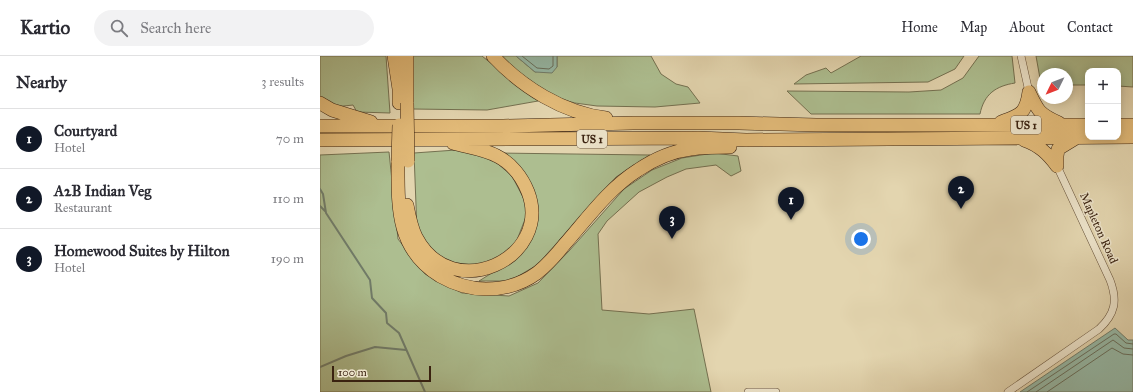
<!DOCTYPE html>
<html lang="en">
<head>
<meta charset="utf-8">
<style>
	body { margin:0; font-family:"IM FELL Great Primer",serif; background:#f2f2f3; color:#2b2b33 }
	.controls { position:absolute; right:12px; top:12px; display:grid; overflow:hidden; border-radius:8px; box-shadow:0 2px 10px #0003 }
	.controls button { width:36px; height:36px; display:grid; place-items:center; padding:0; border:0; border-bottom:1px solid #e1e1e2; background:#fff; color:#2b2b33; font:20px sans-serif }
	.compass { position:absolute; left:717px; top:12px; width:36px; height:36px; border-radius:50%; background:#fff; box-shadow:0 2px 10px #0003; rotate:227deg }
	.scale { position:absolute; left:12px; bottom:10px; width:99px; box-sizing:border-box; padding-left:4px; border:2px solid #3a2210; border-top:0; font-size:11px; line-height:14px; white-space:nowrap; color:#3a2210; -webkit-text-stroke:3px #ede4cb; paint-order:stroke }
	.you { position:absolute; left:541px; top:183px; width:14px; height:14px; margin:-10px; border:3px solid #fff; border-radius:50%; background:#1a73e8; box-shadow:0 0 0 6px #1a73e833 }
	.badge { display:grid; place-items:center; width:26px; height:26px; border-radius:50%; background:#111827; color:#fff; font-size:13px; font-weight:700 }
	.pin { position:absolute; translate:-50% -33px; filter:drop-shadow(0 1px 2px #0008) }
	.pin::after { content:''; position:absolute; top:21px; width:14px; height:12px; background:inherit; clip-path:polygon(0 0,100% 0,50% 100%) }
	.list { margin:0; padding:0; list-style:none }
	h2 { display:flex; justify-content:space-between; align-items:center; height:52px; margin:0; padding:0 16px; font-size:17px }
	h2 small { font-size:13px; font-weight:400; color:#7c7c81 }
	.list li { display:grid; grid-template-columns:26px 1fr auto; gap:12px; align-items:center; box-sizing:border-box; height:60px; padding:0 16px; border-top:1px solid #e1e1e2 }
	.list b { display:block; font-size:15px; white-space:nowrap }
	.list p { margin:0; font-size:13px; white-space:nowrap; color:#7c7c81 }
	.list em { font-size:13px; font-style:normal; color:#7c7c81 }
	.icon { flex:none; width:22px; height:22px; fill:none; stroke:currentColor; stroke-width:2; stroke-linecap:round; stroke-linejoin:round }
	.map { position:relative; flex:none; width:813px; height:336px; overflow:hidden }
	header { display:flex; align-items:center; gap:24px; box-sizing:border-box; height:56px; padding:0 20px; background:#fff; border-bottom:1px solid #e1e1e2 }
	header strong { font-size:19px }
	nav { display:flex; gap:22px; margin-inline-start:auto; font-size:14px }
	.search { width:280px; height:36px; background:#f2f2f3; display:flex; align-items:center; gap:10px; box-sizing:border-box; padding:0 14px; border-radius:22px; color:#7c7c81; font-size:15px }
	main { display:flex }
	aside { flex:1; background:#fff }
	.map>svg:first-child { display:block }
</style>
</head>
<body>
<header>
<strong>Kartio</strong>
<div class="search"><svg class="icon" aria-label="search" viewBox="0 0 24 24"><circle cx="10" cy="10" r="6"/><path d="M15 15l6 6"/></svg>Search here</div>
<nav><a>Home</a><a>Map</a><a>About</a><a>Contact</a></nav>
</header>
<main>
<aside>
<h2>Nearby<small>3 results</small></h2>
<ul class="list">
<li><span class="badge">1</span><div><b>Courtyard</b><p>Hotel</p></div><em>70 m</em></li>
<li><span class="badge">2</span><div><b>A2B Indian Veg</b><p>Restaurant</p></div><em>110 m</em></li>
<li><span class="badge">3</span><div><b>Homewood Suites by Hilton</b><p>Hotel</p></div><em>190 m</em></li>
</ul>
</aside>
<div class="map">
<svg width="813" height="336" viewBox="0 0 813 336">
	<rect width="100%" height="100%" fill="#e3d5af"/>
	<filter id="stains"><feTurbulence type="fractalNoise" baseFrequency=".005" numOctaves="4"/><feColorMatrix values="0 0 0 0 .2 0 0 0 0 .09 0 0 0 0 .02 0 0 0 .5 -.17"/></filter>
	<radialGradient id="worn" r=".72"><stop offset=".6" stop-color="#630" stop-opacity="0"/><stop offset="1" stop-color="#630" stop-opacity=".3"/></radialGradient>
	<path fill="#adbe90" stroke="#747050" d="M0,0H66L70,57L37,56L33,49L14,51L0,42Z
		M92,0H162L218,45L167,54L93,53Z
		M180,0H196L215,16L237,11V0H331L341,18L356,28L368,31L380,47L335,51L277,50L255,47L233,41L211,28Z
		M541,0H644L635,13L608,26L474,28L486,19L506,12L511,17Z
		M659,0H692L695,27C676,30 664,38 660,58H491L467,35L589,36L621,34L643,22Z
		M716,0H813V31L798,30V15H768V29H747V18H723V28H721Z
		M136,94L171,102L192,120L209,153L195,189L174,206L144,210L118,201L97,175L94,97Z
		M69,96L78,183L105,218L142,237L189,240L218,227L249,195L304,133L332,114L362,102L394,97L418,100L421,115L411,120L396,109L366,113L347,121L319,136L287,165L278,178L282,254L329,258L374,253L391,336H0V99Z
		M176,97L330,99L296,121L217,209L190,225H159L199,200L215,175V142Z"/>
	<path fill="#96b9a7" stroke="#717d6b" d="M196,0H237V11L232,17L215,16Z
		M795,272L808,284H813V336H700Z"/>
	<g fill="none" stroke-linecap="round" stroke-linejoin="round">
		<path stroke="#686e5c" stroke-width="1" d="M202,0L217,12L229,13L233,10V0
			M707,336L794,278H796L806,287L813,288
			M716,336L793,284L804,292L813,293
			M727,336L792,292L803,298L813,299"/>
		<path stroke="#717d6b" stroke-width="2" d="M0,133L3,138L6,157L50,224L52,242L66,257L67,267L79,277L105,336
			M0,150L5,155
			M0,311L26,300L55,291L86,294"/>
		<defs>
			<path id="street" d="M701,0L709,36
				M428,336H456
				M688,336L779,273C795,258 798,245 790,224L737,110"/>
			<path id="highway" d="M74,0L79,33V47
				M173,0C202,31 243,57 286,62
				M709,36C718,55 719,58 739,67
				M87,45V0
				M0,47L12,54L51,66
				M681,66C700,59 706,58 709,36
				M798,69H813
				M0,70H183L313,67H419L496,69H768
				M0,84L379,82L426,84L813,81
				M704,84C719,89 728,98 737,110
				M78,105C78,151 76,193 120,220C134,228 150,233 166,233C184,233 202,228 217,217C227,209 236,199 244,189C267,163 288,133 318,114C333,104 353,95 371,93C384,91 397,91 410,91
				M737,110V100L738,93L756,82
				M87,149C89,160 91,171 96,181C132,250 233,202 208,136C202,121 191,107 177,100C164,93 147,91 133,87"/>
		</defs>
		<use href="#street" stroke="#644f38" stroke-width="8"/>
		<use href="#highway" stroke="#3a2210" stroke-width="14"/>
		<use href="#street" stroke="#ede4cb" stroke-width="7"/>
		<use href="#highway" stroke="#e2ba78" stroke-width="13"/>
		<defs>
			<path id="highway-bridge" d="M87,47L88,105
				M78,105L79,69"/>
		</defs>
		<use href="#highway-bridge" stroke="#3a2210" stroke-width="14" stroke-linecap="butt"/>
		<use href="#highway-bridge" stroke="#e2ba78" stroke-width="13"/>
	</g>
	<g text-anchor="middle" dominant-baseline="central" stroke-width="3" stroke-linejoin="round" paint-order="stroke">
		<g fill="#ede4cb" stroke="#705c48" stroke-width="1">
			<rect x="691" y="60" width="30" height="18" rx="3"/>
			<rect x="257" y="74" width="30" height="18" rx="3"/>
		</g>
		<g font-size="11" font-weight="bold" fill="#3a2210">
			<text x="706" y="69">US 1</text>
			<text x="272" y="83">US 1</text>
		</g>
		<g font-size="12" fill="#3a2210" stroke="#ede4cb">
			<text transform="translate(779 172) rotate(66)">Mapleton Road</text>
		</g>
	</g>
	<rect width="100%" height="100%" filter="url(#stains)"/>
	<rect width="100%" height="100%" fill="url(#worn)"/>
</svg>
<div class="controls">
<button>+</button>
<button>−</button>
</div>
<svg class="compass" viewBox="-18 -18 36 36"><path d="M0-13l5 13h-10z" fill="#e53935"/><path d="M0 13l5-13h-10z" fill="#7c7c81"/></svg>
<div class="scale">100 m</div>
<div class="you"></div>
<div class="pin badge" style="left:471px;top:164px">1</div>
<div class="pin badge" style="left:641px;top:153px">2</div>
<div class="pin badge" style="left:352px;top:183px">3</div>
</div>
</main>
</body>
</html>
